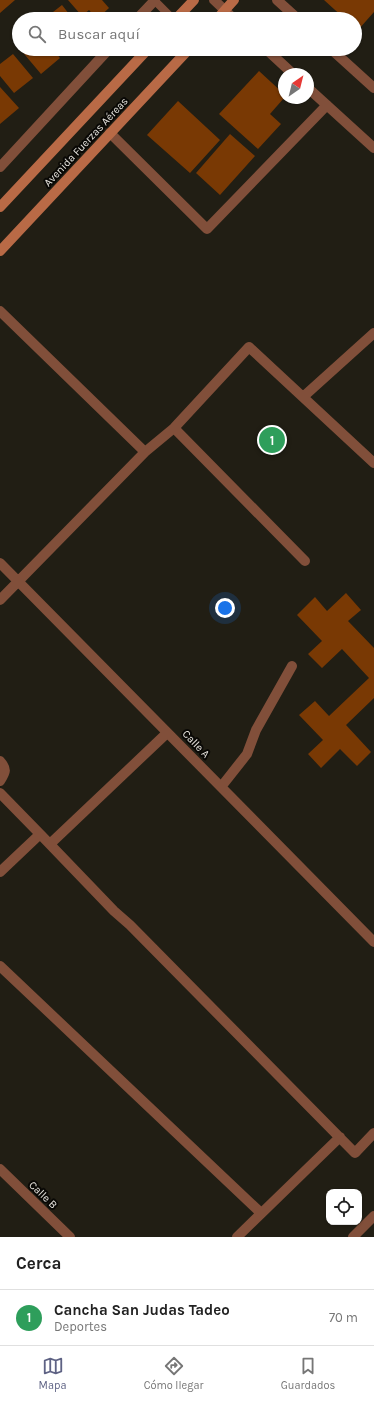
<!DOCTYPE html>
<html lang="es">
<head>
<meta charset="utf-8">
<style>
	body { margin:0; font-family:Karla,sans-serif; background:#f6f6f6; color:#222 }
	.controls { position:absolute; right:12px; bottom:12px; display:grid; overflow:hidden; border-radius:8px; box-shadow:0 1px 3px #0004 }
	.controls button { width:36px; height:36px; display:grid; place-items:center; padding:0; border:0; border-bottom:1px solid #e0e0e0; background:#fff; color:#222; font:20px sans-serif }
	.compass { position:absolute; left:278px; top:68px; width:36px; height:36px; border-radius:50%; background:#fff; box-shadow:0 1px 3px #0004; rotate:35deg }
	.you { position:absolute; left:225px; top:608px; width:14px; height:14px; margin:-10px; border:3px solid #fff; border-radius:50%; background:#1a73e8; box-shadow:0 0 0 6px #1a73e833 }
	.badge { display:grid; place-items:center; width:26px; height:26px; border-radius:50%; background:#5e6284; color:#fff; font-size:13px; font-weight:700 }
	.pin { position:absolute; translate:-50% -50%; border:2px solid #fff; box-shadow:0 1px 4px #0006 }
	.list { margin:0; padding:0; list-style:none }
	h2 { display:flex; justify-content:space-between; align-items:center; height:52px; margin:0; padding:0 16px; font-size:17px }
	h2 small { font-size:13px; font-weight:400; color:#767676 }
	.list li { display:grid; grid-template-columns:26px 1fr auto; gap:12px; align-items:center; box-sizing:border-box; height:56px; padding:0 16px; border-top:1px solid #e0e0e0 }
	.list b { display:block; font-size:15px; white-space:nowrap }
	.list p { margin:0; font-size:13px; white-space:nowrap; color:#767676 }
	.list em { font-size:13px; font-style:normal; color:#767676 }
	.icon { flex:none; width:22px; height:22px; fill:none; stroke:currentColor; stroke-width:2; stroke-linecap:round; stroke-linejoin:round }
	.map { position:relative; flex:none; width:374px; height:1237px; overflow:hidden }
	.search { position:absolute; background:#fff; box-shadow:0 1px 3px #0004; left:12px; right:12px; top:12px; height:44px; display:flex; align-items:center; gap:10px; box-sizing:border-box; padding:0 14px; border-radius:22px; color:#767676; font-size:15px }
	.sheet { height:108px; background:#fff }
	nav { display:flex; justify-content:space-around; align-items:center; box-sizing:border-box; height:56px; border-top:1px solid #e0e0e0; background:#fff; font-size:11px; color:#767676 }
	nav a { display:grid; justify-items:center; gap:2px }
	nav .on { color:#5e6284 }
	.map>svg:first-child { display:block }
</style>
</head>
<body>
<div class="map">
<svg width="374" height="1237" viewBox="0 0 374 1237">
	<rect width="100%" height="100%" fill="#211e14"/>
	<path fill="#793904" d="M0,0H15L0,13Z
		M68,0H102L109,8L97,19L89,10L82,16Z
		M324,0H374V12L358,30L355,28V19H345Z
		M62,5L73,19H44Z
		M20,49H53L60,58L41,74Z
		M13,54L33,78L14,93L0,76V64Z
		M259,71L284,94V98L270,114L281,124L258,149L219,114Z
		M0,87L19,108L0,124Z
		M178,101L220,140L190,173L147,135Z
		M230,134L255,156L220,195L196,173Z
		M346,593L361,610L348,621L374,648V698L346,725L371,752L357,766L340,749L321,768L308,754L323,740L299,715L315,701L329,716L369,678L342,649L322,668L308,654L322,641L297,615L315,597L327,611Z"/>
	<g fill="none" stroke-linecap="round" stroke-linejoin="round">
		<path stroke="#814f3a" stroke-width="8" d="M154,0L173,19"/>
		<path stroke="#814f3a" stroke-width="10" d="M214,0L234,19
			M277,0L298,19
			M137,19L155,0
			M266,49L293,74
			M331,49L374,88
			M308,88L374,148
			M110,133L207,229L327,105
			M0,167L109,49
			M0,311L145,452
			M303,397L374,333
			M174,428L305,561
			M0,563L374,942
			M0,600L145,452L174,428L249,347L374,463
			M0,761C7,769 6,772 0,781
			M221,787L247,754L256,730L292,666
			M0,793L40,834L0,872
			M40,834L114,911L130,925L355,1153L374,1133
			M50,844L167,733
			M0,966L261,1213
			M0,1169L70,1237
			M237,1237L340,1137
			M353,1237L374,1216"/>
		<path stroke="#b96a46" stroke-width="10" d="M176,19L194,0
			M217,19L234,0
			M0,207L148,49
			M0,251L189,49"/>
	</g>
	<g text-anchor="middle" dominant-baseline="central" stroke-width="4" stroke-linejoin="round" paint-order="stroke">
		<g font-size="11" fill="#e7e4de" stroke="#090805">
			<text transform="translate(86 142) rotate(-47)">Avenida Fuerzas Aéreas</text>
			<text transform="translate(196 744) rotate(46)">Calle A</text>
			<text transform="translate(43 1195) rotate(44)">Calle B</text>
		</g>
	</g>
</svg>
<div class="controls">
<button><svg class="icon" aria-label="locate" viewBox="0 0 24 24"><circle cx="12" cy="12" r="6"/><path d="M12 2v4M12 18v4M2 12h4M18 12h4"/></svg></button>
</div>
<svg class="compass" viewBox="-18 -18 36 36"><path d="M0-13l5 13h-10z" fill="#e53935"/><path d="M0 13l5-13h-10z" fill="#767676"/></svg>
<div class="you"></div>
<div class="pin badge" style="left:272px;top:440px;background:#2e9e5b">1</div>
<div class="search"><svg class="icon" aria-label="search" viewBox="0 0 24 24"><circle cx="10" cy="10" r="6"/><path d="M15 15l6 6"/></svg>Buscar aquí</div>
</div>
<section class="sheet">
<h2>Cerca<small></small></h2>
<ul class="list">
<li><span class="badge" style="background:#2e9e5b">1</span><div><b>Cancha San Judas Tadeo</b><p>Deportes</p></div><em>70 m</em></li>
</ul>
</section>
<nav>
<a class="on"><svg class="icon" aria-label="map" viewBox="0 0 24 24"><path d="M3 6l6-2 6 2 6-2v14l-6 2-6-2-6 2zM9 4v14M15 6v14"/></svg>Mapa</a>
<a><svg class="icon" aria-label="directions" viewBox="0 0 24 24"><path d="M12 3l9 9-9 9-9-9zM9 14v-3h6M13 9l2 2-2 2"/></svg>Cómo llegar</a>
<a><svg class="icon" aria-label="saved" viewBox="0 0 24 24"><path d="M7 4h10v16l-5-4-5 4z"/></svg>Guardados</a>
</nav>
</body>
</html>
